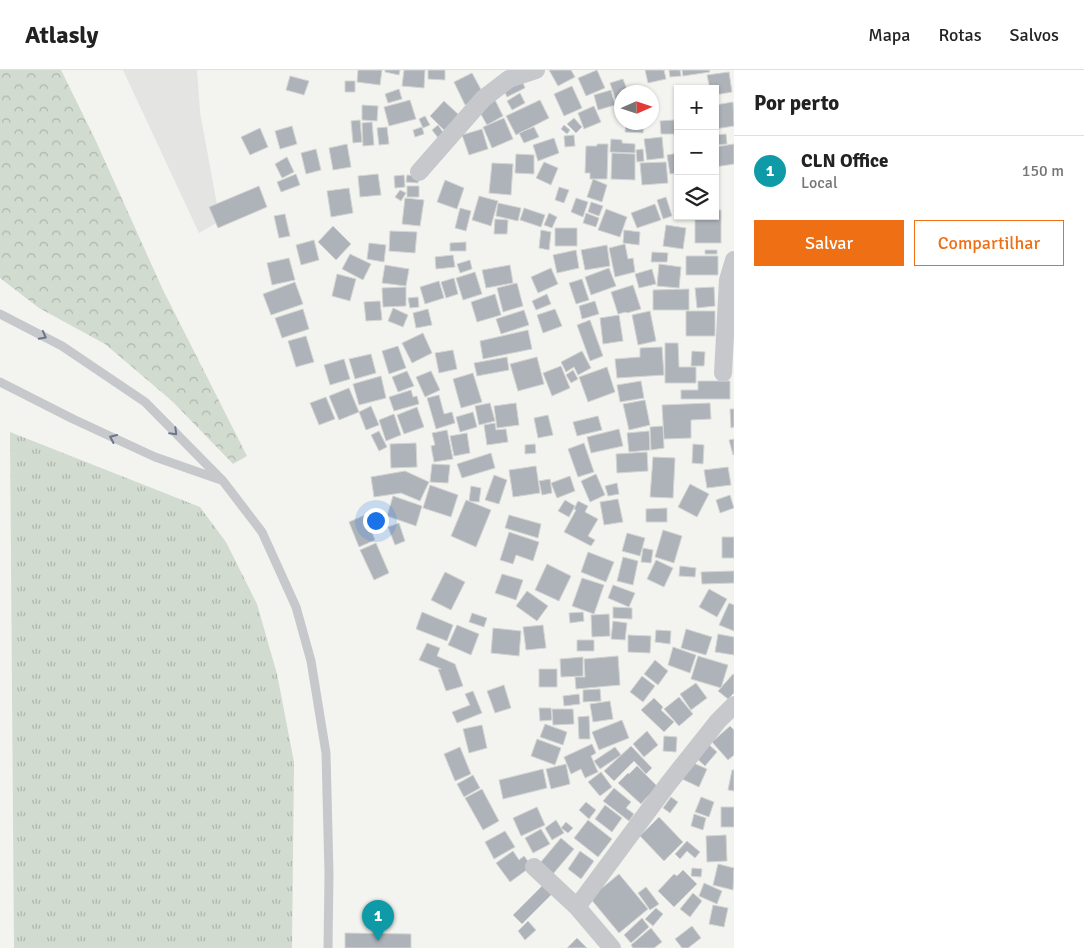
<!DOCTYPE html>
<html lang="pt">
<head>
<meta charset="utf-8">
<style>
	body { margin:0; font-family:Signika,sans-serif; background:#f2f2f2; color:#222 }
	.controls { position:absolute; right:15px; top:15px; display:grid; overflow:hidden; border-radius:0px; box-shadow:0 1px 4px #0004 }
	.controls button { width:45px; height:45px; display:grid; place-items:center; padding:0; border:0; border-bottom:1px solid #e0e0e0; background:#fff; color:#222; font:25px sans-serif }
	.compass { position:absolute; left:614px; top:15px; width:45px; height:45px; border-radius:50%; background:#fff; box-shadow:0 1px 4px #0004; rotate:87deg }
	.you { position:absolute; left:375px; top:450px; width:18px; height:18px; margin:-12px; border:4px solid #fff; border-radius:50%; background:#1a73e8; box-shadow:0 0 0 8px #1a73e833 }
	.badge { display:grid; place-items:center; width:32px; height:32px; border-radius:50%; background:#ef6f14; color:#fff; font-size:16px; font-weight:700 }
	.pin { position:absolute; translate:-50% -41px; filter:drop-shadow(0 1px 2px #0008) }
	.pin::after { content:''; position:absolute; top:26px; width:18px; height:15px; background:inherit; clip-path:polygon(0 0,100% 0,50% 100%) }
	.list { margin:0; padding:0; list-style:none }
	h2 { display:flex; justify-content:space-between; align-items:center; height:65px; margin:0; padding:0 20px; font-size:21px }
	h2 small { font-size:16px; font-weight:400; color:#767676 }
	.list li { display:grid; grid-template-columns:32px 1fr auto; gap:15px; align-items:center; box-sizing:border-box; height:70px; padding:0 20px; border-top:1px solid #e0e0e0 }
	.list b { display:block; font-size:19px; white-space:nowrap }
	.list p { margin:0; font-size:16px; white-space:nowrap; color:#767676 }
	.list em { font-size:16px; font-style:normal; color:#767676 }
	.actions { display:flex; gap:10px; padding:15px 20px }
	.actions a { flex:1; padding:11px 0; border:1px solid #ef6f14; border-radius:0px; text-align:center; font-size:18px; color:#ef6f14 }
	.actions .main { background:#ef6f14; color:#fff }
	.icon { flex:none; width:28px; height:28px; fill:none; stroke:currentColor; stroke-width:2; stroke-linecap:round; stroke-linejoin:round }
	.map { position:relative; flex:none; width:734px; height:878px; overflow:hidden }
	header { display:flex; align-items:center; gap:30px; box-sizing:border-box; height:70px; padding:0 25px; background:#fff; border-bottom:1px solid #e0e0e0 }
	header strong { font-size:24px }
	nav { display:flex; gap:28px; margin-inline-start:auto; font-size:18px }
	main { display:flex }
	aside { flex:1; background:#fff }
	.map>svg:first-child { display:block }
</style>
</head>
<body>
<header>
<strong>Atlasly</strong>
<nav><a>Mapa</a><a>Rotas</a><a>Salvos</a></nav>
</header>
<main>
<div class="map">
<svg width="734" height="878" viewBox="0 0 734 878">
	<defs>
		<pattern id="grass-tufts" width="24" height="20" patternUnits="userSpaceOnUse" patternTransform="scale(1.25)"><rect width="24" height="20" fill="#d2dbd0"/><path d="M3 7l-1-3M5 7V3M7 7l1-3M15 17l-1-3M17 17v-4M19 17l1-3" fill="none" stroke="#aeb6ae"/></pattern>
		<pattern id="forest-crowns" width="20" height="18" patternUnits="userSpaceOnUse" patternTransform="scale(1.25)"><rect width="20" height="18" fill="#d2dbd0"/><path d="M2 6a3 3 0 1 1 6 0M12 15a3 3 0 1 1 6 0" fill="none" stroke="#aeb6ae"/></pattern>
	</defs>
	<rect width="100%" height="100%" fill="#f3f4ef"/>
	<path fill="#e4e4e3" d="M123,0H197L200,42L220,151L199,163Z"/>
	<path fill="url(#grass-tufts)" d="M10,362L200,437L226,472L257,534L277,604L294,692L292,878H14Z"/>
	<path fill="url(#forest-crowns)" d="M0,0H61L95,69L163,220L247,386L233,394L172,331L105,274L39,238L0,208Z"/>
	<path fill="#aeb3ba" stroke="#d4d5d2" d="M358,0H382L380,15L357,12Z
		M385,0H400L399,5L385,2Z
		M404,0H425L424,18L402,16Z
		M428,0H445V10L428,9Z
		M549,0H571L575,7L558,16Z
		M597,0L605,18L586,26L578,8Z
		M645,0H664L666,9L648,13Z
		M669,0H680L681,6L670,7Z
		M682,0H709L710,2L683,6Z
		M729,2L732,22L715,25V19H710L707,5Z
		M472,3L484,25L465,35L454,12Z
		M290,6L309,11L304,25L286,20Z
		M521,8L525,18L507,27L503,18Z
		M623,9L628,22H622V29L616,31L610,13Z
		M345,11H355V22H345Z
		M572,16L582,38L564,46L554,24Z
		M399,19L402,29L388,33L385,24Z
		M611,20L615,35L598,40L594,25Z
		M520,23L525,33L512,40L507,31Z
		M494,28L503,46L487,55L477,37Z
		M410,30L416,49L389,56L384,37Z
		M540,30L549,48L516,65L506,46Z
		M444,31L459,45L444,60L430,46Z
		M733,32L734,56L715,59V35Z
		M362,35L378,36L377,51L362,50Z
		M594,36L601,52L584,59L578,43Z
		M425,46L430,55L423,58L419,49Z
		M504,48L513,69L492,78L483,57Z
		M574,48L582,57L576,63L567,54Z
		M360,50L362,72L353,73L351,51Z
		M674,50L675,64H661L660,51Z
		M372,52L374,75L363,76L362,53Z
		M626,52H644L643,63L625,62Z
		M438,55L445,65L439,69L432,60Z
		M564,55L570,60L567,64L561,59Z
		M292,56L297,74L280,79L275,61Z
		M387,57L389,74L379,75L377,58Z
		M422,57L424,64L415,67L413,60Z
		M534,57L539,67L524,73L519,63Z
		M260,58L268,77L250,85L241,67Z
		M482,59L488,79L469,85L462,65Z
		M726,64L727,74L715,75V65Z
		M574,65L575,76L565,77L564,66Z
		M662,67L664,88L647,90L644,69Z
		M554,68L559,83L538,91L533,75Z
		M611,69L622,70V73L635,74V83L610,82Z
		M347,74L351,97L333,100L329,78Z
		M597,74H608L607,109H590V103H585L586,76H597Z
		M734,74V94L715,97V77Z
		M316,79L321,100L306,104L301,83Z
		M643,79L644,91L637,92L636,80Z
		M612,83L635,84V110L611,109Z
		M678,83V103L670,104L667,85Z
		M516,84L534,85V104L515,103Z
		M287,87L294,102L282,108L275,94Z
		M544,92L558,98L551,115L536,108Z
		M666,92L668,113L642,115L640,93Z
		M492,93L513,94L511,125L489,123Z
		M296,104L300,115L281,122L277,112Z
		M378,104L381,125L360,127L358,106Z
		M404,105L405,117L395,118L394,106Z
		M407,105L419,106L418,113L406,112Z
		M593,109L607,115L602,132L587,127Z
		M445,110L464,118L457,139L437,132Z
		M259,116L267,137L218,158L209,137Z
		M407,116H419V127H407Z
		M559,117L569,120L564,133L555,130Z
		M349,118L353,143L331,147L327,121Z
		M400,120L406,123L401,131L395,127Z
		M677,123H678V143L674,142Z
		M479,126L498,131L491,156L472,150Z
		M666,127L672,146L663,149L657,130Z
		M405,128L424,130L420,156L402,154Z
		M576,128L588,132L583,147L571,142Z
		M591,132L603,136L599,146L588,142Z
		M498,133L521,138L518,151L496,146Z
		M655,134L661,150L637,158L631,143Z
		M460,138L471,141L466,161L455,158Z
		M524,138L545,145L541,157L520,150Z
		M606,139L627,147L620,167L598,160Z
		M715,140H721V173H695V146H715Z
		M549,143L557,147L552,158L544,155Z
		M586,143L599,148L596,157L583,153Z
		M285,144L290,166L279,168L274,146Z
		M495,149L508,150L507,164H494Z
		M666,155L686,158L683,179L663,176Z
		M333,156L351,174L336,190L318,172Z
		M555,158H577V176H555Z
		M541,160L551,162L549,180L539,178Z
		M624,160L640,162L639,175L623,173Z
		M390,161L417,162L415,183L389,181Z
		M314,170L319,190L301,195L296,175Z
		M466,172V181H450V173Z
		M369,173L386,175L384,192L367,189Z
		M625,174L628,189L633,188L635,202L615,207L609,178Z
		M607,175L610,196L585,200L581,180Z
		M576,180L579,198L557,203L553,185Z
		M705,180H717V184H705Z
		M652,182L668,183L667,192H651Z
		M350,184L371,194L363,210L342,199Z
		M453,185L455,197L436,199L435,187Z
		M686,186H718V205H686Z
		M289,188L295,210L272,215L267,193Z
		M470,190L472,199L460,203L457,194Z
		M659,194L681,197L679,218L657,216Z
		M385,195L409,199L406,216L382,213Z
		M510,195L513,213L486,218L482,200Z
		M551,198L558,214L538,223L531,207Z
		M609,198L616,216L591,225L585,207Z
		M652,199L656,214L639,218L635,204Z
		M475,202L482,224L463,230L456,208Z
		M337,204L356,209L350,231L332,226Z
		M454,208L458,224L446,228L441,212Z
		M582,209L589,230L576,234L569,213Z
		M439,211L444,228L425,234L420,217Z
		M295,212L303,234L271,245L263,224Z
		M517,213L523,236L503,242L497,218Z
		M633,215L641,239L627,243L626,242L618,244L611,222Z
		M406,217V236L383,237L382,218Z
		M714,217L715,236L697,238L695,218Z
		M689,219V240H653V220Z
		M495,224L501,245L477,252L471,232Z
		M547,224L551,234L536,240L532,231Z
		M418,227L419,237L410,238L408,228Z
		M380,231L382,250L366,251L364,232Z
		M595,231L599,244L582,249L579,236Z
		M393,238L408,245L403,257L388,251Z
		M303,239L309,259L282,268L275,248Z
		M428,239L432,255L416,258L413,243Z
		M555,239L562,256L543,263L537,245Z
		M524,240L529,255L501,264L496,249Z
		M650,241L656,271L638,275L632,245Z
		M686,241H715V266H686Z
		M619,245L623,271L603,274L600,248Z
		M590,250L603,286L590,291L577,255Z
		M528,260L532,279L483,289L480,271Z
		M423,263L432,283L412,293L402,273Z
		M306,266L314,292L296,297L288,271Z
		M665,273H678L679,297H696V313H665Z
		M398,276L406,298L389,304L382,281Z
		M662,277L664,305L617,308L615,289L640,287V278Z
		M453,280L457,299L439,303L435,283Z
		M582,281L591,298L578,305L574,297L566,302L561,292Z
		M692,281L705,282L704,296H691Z
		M371,284L376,303L355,309L349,289Z
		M507,287L509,300L477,306L474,293Z
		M537,287L544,314L518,321L510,294Z
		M344,289L350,309L330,315L324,295Z
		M561,296L570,318L552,326L543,303Z
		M607,297L615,322L588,332L579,307Z
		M573,300L578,309L571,313L566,305Z
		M407,301L414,316L398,322L392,307Z
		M431,301L440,320L425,327L416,307Z
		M473,303L482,332L461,338L453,309Z
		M381,306L386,328L359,335L353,314Z
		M641,311L644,328L620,332L617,315Z
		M698,311H730V329H681V320H698Z
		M349,318L359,342L339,350L329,326Z
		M411,320L413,327L417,326L419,334L394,341L389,327Z
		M439,325L444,344L452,342L455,353L436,359L427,328Z
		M326,327L335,349L319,355L310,333Z
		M645,330L650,355L629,360L623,334Z
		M490,333L495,351L479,355L475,336Z
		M516,333L519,355L497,358L494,336Z
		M710,333L711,349L691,350V368L664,369L662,335Z
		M371,336L379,355L366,360L359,342Z
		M417,337L424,357L404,364L397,345Z
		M730,339H734V357L731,358Z
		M473,342L477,357L460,362L456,347Z
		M394,344L401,365L386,371L379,350Z
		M548,345L553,365L538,368L534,348Z
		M598,346L602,360L577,366L573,352Z
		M495,353L496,360L506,359L508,372L487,375L484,355Z
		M663,356L664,378L651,380L650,357Z
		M619,359L623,376L591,383L587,367Z
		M447,360L453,389L434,392L431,376L435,375L432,363Z
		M379,361L387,377L379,381L371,365Z
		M649,361L650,380L629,382L627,363Z
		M467,363L470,383L454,386L450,366Z
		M734,369V384L733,385L729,370Z
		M416,373L417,397L391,398L390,374Z
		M584,373L594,402L578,407L568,379Z
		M535,374L536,383L525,384V375Z
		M693,374L704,375L703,394L692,393Z
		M647,382L648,401L617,403L616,384Z
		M491,383L495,398L462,408L457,394Z
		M653,387L675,388L673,428L650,427Z
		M432,394L450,395L448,413L430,412Z
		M536,396L540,423L513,427L509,400Z
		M728,397L731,415L707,418L704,400Z
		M405,401L429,412L420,431L401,423L374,427L371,407Z
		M596,404L605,425L590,432L581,411Z
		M494,405L507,410L499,434L485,430Z
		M570,406L575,421L557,428L551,413Z
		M550,409L552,423L542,425L539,411Z
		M617,413L619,424L608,426L605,416Z
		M690,414L709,424L697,447L678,437Z
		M430,415L458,425L451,447L423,438Z
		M471,416L481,418L479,432L469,431Z
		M730,425L734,438L720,443L716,430Z
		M393,426L422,436L416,456L387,446Z
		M618,429L623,452L604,455L600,432Z
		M466,430L491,440L476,477L451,466Z
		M565,430L575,436L569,447L558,441Z
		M578,431L588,436L585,442L598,449L588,466L595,470L591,476L564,462L576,440L574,439Z
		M667,438V452H646V439Z
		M365,445L375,470L359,477L349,452Z
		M509,445L541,454L538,468L505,458Z
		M399,453L405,471L395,475L388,457Z
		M663,460L682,466L674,493L655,487Z
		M509,462L539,472L533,491L516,485L513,494L500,490Z
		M627,463L645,468L640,486L622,481Z
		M722,467H734V488H722Z
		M376,473L389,503L374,510L360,480Z
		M643,478L653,480L651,493L641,492Z
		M588,482L614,492L606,512L581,502Z
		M623,487L638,491L633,515L617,511Z
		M656,490L673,498L664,517L647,509Z
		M547,494L571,506L559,531L535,520Z
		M680,496L696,498L695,507L679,506Z
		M734,501V513L702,514L701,502Z
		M445,502L465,512L451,540L431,530Z
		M502,504L523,510L516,530L495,523Z
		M582,508L604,515L594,544L572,536Z
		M613,515L635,523L629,537L608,528Z
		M709,519L727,529L717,547L699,537Z
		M527,521L548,536L537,551L516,536Z
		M729,533L734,535V561L719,555Z
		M613,537L632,538V549L613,548Z
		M422,542L453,555L447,571L416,559Z
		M583,542L584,551L570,553L569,543Z
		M472,543L487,548L484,557L469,552Z
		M609,544L610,566L592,567L591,545Z
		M613,551L627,553L625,570L611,569Z
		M457,555L479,564L471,585L448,575Z
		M543,555L546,578L526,580L523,557Z
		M493,558L521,561L519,586L491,583Z
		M686,559L712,567L706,585L681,578Z
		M656,560L671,561L670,574L655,572Z
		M718,564L734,567V585L715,582Z
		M628,565L651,566L650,583L628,582Z
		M577,570H594V581H577Z
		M427,573L440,578L437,586L455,594L463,616L446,621L438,599H441L419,590Z
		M673,577L696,585L690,603L668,595Z
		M618,586L620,615L576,619L575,607H585L584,589Z
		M698,586L728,595L721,618L691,609Z
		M583,587V606L561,607L560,589Z
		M655,590L668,601L658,615L644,604Z
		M539,599H557V617H539Z
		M733,604L734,605V623L728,629L718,621Z
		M642,606L655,616L643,632L630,622Z
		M696,613L707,628L691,640L680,624Z
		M504,615L511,638L495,643L487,621Z
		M600,619L601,631L583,632V620Z
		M473,621L482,643L457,653L452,642L470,635L465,624Z
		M579,624L580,634L564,636L563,626Z
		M679,627L693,644L679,656L664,639Z
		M654,628L663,637L661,640L674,652L664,662L641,640Z
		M610,631L613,649L593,652L590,634Z
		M539,638H551L552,650L540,651Z
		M552,639H573L574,654L553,655Z
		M589,646L590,669H579L578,647Z
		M622,650L629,668L599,680L592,662Z
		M545,654L567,662L563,675L540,667Z
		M482,655L487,678L469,683L463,659Z
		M730,656L734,660V685L728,690L712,672Z
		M647,661L658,675L644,687L633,674Z
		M664,666L677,667L676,682L663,681Z
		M537,669L561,678L555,695L531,686Z
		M706,672L717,682L705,696L694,686Z
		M592,674L596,683L591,686L598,702L585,708L581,699L571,704L564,687Z
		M631,676L652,698L646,704L634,691L614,711L604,701Z
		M460,677L471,704L455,711L444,684Z
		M615,677L621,685L600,699L594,691Z
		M689,691L707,699L699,717L682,709Z
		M566,694L570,714L551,719L546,699Z
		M637,696L660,719L648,726L641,734L618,713L628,703L629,704Z
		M543,699L547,718L503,729L499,710Z
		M732,700H734V721L728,720Z
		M601,702L612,717L600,726L588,712Z
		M473,705L480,718L464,727L457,714Z
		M614,718L631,732L626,738L634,744L629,751L603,731Z
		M482,719L499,751L483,760L465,728Z
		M671,727L678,732L670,743L663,738Z
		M701,727L714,732L709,747L695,742Z
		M586,732L596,740L589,749L579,740Z
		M605,735L622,748L612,762L595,749Z
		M537,737L545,755L521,766L513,748Z
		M721,737H734V757H721Z
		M694,744L706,748L703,760L691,756Z
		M659,747L683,772L664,791L640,766Z
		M556,750L564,763L552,770L545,758Z
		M588,750L612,769L598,787L574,768Z
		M566,752L573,758L568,763L561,758Z
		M541,759L550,774L533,783L525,768Z
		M505,761L515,777L494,789L485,772Z
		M726,765L727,791L707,792L706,766Z
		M561,768L574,779L553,804L540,793Z
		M687,771L700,782L695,788L687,781L680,789L675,784Z
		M513,781L519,790L524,786L532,796L510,812L496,793Z
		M580,781L594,791L581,809L568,799Z
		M718,794L734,798L733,820L713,815Z
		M692,798L702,799L701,807L691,806Z
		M683,800L697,814L674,837L658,821L674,804L677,806Z
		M619,804L648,839L619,863L590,828Z
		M704,813L722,821L717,834L699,826Z
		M543,815L552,824L522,854L513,845Z
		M646,817L659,834L650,840L638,823Z
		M693,823L702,831L690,847L680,839Z
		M713,835L728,838L724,857L709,854Z
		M656,838L663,844L653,856L645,849Z
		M642,848L649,857L631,873L624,865Z
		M528,851L536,860L525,870L518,861Z
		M692,856L701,868L688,878H682L675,869Z
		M651,858L662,872L654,878H633L631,875Z
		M345,863L411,864V878H345Z
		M577,868L587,878H567Z"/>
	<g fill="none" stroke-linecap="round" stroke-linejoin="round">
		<path stroke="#c6c8cc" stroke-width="9" d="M0,244L62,276L145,332L223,411L262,462L296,537L311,591L326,683L329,804L328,878
			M0,312L73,349L155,387L221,410"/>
		<path stroke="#c6c8cc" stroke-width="18" d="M419,102L483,29L509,9L536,0
			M723,303L728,210L734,190
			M534,797L577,837L612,878
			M577,837L668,714L718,651L734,635"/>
	</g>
	<defs><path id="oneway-chevron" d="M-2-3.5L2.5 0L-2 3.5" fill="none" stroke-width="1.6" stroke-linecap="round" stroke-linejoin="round" transform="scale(1.25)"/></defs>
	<g stroke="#6b7689">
		<use href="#oneway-chevron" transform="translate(43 266) rotate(28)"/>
		<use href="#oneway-chevron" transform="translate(174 362) rotate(45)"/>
		<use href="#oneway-chevron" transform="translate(113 368) rotate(-156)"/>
	</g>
</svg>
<div class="controls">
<button>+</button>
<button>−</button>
<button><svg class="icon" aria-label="layers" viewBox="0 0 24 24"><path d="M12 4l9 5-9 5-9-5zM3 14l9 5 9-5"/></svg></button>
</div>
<svg class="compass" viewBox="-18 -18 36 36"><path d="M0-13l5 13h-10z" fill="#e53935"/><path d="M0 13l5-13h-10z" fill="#767676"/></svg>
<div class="you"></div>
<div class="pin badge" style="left:378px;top:871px;background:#0f9aa8">1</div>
</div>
<aside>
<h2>Por perto<small></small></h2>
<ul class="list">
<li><span class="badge" style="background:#0f9aa8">1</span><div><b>CLN Office</b><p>Local</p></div><em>150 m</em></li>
</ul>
<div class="actions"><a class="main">Salvar</a><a>Compartilhar</a></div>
</aside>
</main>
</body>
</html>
